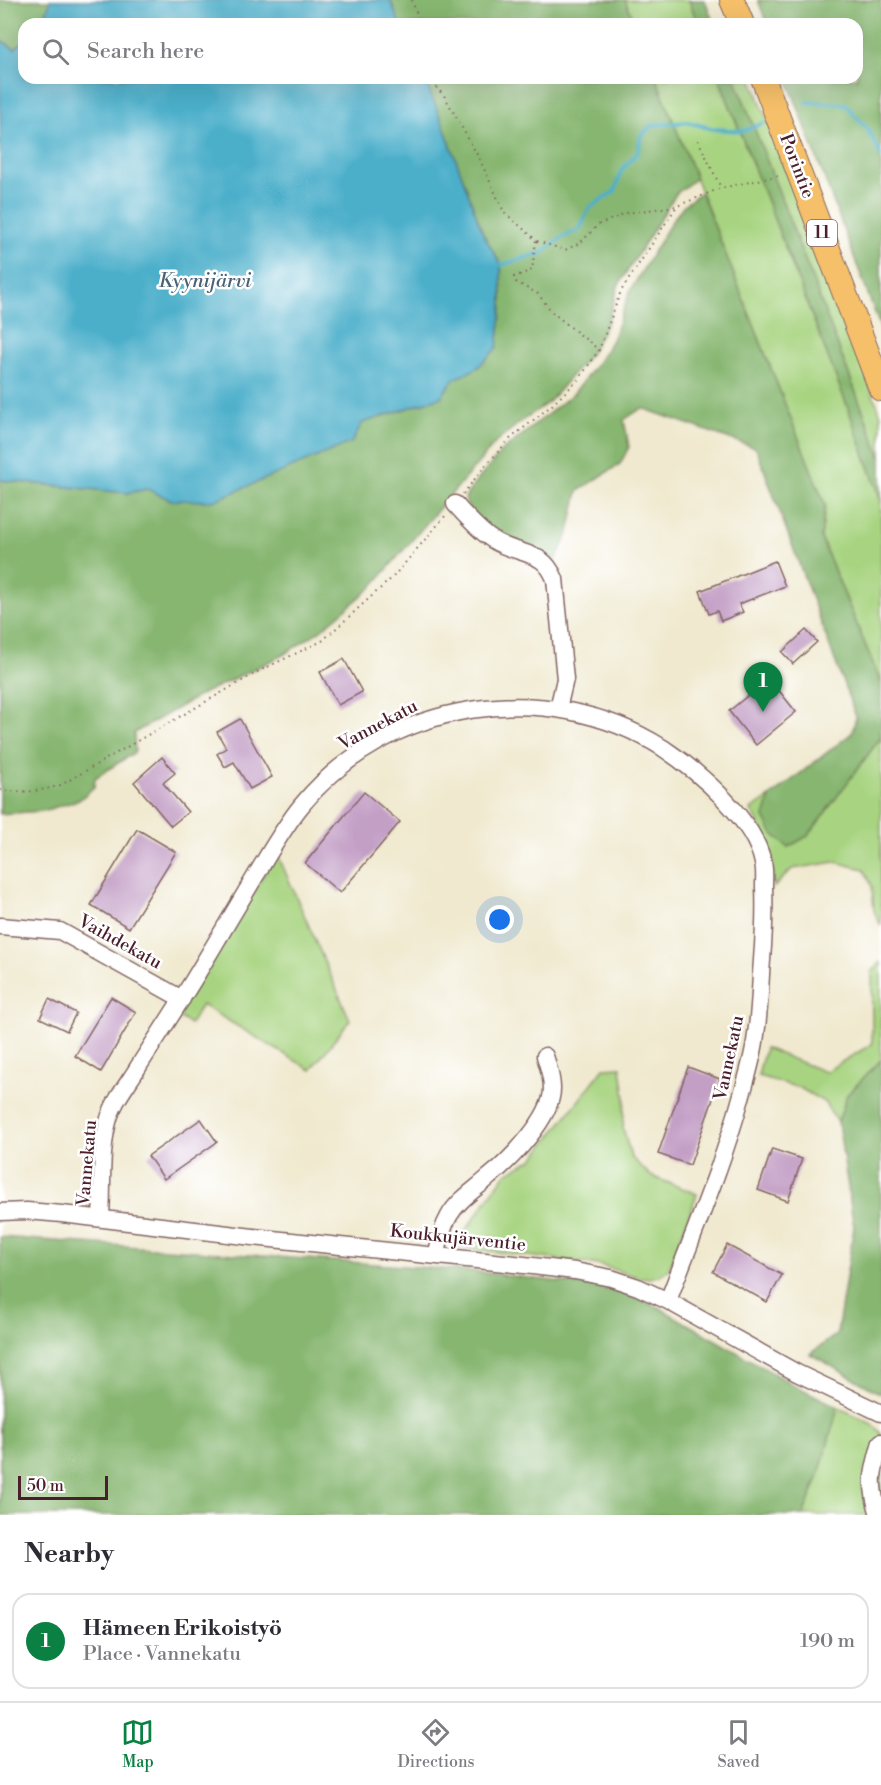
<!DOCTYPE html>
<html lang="en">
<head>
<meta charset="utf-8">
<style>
	body { margin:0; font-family:"Libre Bodoni",serif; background:#f7f7f7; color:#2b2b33 }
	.scale { position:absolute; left:18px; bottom:15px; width:90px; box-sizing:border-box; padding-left:6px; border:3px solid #4a1f2b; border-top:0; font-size:16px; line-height:21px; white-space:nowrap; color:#4a1f2b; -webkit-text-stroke:4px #fff; paint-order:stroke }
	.you { position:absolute; left:500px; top:920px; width:21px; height:21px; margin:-15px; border:4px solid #fff; border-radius:50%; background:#1a73e8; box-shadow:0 0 0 9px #1a73e833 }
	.badge { display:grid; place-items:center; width:39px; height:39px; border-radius:50%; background:#0b8043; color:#fff; font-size:20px; font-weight:700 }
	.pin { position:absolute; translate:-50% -50px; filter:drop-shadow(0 2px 3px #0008) }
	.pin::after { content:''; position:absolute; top:32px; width:21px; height:18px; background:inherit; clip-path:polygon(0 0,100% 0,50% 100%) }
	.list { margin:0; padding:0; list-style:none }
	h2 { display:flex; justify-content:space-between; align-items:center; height:78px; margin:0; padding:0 24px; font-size:26px }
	h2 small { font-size:20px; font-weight:400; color:#7c7c81 }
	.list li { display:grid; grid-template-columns:39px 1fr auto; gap:18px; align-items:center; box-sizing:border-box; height:96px; margin:0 12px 12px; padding:0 12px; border:2px solid #e1e1e2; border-radius:18px }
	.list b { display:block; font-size:22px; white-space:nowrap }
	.list p { margin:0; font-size:20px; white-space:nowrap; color:#7c7c81 }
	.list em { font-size:20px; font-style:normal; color:#7c7c81 }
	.icon { flex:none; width:33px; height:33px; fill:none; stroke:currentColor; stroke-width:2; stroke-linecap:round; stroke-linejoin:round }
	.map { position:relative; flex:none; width:881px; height:1515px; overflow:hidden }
	.search { position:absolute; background:#fff; box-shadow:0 6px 24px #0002; left:18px; right:18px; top:18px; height:66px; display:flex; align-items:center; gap:15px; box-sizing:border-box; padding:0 21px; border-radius:18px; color:#7c7c81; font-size:22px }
	.sheet { height:186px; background:#fff }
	nav { display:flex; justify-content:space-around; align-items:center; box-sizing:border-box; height:84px; border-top:2px solid #e1e1e2; background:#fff; font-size:16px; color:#7c7c81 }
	nav a { display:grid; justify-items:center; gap:3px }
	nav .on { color:#0b8043 }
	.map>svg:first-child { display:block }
</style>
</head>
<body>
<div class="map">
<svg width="881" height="1515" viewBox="0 0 881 1515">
	<rect width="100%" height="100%" fill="#fff"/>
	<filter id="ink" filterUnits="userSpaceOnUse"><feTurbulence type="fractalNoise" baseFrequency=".0167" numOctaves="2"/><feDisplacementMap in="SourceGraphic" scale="12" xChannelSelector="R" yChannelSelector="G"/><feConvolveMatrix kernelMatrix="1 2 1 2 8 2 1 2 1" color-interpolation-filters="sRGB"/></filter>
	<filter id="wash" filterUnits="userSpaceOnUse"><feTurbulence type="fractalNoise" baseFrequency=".008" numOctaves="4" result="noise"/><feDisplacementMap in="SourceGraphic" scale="24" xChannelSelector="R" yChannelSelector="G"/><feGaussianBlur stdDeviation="1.35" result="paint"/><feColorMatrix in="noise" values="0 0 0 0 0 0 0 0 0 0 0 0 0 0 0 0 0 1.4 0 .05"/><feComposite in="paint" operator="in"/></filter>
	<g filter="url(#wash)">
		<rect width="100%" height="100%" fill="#f0e9cf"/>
		<path fill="#a8d481" stroke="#797a56" stroke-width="1.5" d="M625,0H689L698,24H635Z
			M656,78H719L848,408L881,500V683L821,538L825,505Z
			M735,78H751L881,415V458Z
			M881,737V926L874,911L872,886L864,869L835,862L792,869L774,887L771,853L763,831L751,810L770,797L764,817L788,847L808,836Z
			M277,853L350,1020L311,1070L202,1005L190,1024L177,1016Z
			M881,962V1060L847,1095L838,1122L824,1102L800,1088L758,1076L765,1048L825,1072L872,1044V972Z
			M621,1067L625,1098L623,1128L631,1157L651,1176L697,1194L669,1269L660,1275L650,1278L638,1277L599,1265L454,1247L506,1173L533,1159L604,1068Z
			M838,1407L872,1424L881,1433V1515H803L818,1478Z"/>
		<path fill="#86b66f" stroke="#686a4d" stroke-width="1.5" d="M0,0H51L43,21L40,24H24V40L15,49L0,40Z
			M390,0H625L635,24H400Z
			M689,0H705L714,24H698Z
			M758,0H881V329L787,78H857V24H767Z
			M424,78H656L696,178L676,194L618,286L608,321L591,353L549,402L523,420L497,441L371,588L321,630L283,655L204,693L134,733L135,752L95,778L94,787L79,800L43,811L0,814V480L127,493L148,489L171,500L306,460L351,442L362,423L441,397L453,380L477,368L497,347L502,306L501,265L483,234L442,121Z
			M719,78H735L881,458V500L848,408Z
			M701,192L825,505L821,538L881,683V737L808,836L788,847L772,833L764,817L770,797L852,733L856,717L756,448L642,408L624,420L629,447L620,464L578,491L569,532L555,561L533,547L503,538L471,512L466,503L465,498L472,487L500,453L574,393L598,362L612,340L630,291L672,221L683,206Z
			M881,1060V1394L810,1354L837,1334L854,1227L838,1122L847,1095Z
			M0,1237L471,1271L594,1286L624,1293L658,1307L792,1384L838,1407L818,1478L803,1515H0Z"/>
		<path fill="#4bafca" stroke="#4a677a" stroke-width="1.5" d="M51,0H390L400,24H40L43,21Z
			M0,40L15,49L24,40V78H424L442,121L483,234L501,265L502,306L497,348L477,368L453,380L441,397L362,423L352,442L213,501L171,500L147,489L127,493L0,480Z"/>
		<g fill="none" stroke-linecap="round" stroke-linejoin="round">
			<path stroke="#4bafca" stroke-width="4" d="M807,102L845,104L868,130L881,156
				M501,265L542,253L563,237L580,229L589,208L615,191L621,171L638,152L641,135L653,125L687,122L714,129L744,131L763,123"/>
		</g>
		<g id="blocks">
			<path fill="#c39fc6" d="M775,561L785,586L739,604L743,612L721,621L717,611L709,614L700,591Z
				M806,630L817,642L793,664L782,652Z
				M344,659L362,692L338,705L320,672Z
				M769,678L796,712L756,745L729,711Z
				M240,719L272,777L250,789L234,762L225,767L217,754L226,748L217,732Z
				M162,757L175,773L163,783L188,812L171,826L134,782Z
				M364,792L400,822L340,893L305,863Z
				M137,829L176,852L129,928L91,905Z
				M111,997L136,1012L101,1072L75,1056Z
				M49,999L76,1013L67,1031L40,1018Z
				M688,1067L720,1079L690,1165L658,1154Z
				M201,1119L217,1142L164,1179L148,1156Z
				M772,1149L802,1159L788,1201L758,1190Z
				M727,1245L782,1275L767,1302L713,1272Z"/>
		</g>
	</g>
	<g filter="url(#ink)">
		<use href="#blocks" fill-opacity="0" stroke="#846664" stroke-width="1.5"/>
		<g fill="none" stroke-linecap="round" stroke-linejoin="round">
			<defs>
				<path id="minor" d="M455,504C467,517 478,530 493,540C508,550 527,551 541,560C547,564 552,572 555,579L565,679L558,709
					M0,926L60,931L182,999
					M0,1212L27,1211L62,1214L253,1237L524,1265L575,1271L611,1278L638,1287L668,1301L797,1373L881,1413
					M101,1218C103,1187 100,1152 108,1122C113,1101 129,1083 140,1064C161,1031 183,998 203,964C221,934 239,904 256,875C270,852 284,827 301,806C387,700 548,675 663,748C699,772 755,820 763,863C765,870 764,879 764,886C765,911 764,935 762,960C760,984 760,1009 756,1034C754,1055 747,1077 741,1098C722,1167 693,1234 668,1301
					M437,1256C439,1241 442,1228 449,1216C458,1200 476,1189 489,1177C510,1160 553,1117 552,1088C552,1077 548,1066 545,1056
					M879,1515C869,1482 872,1474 881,1442"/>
				<path id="highway" d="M732,0L742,24
					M763,78L881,389"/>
			</defs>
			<use href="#minor" stroke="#846664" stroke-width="19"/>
			<use href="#highway" stroke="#846664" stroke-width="26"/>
			<path stroke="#846664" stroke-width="2" stroke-dasharray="1.5 4.5" stroke-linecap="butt" d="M412,0L420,24
				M428,78L445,97L479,158L504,212L536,240L532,270L514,277L516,282L538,294L553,313L599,350
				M698,140L721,188
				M537,241L565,250L580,243L598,225L626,213L677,206
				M463,494L485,466L510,439L552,405L579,379L599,350L621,291L677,206L721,188L782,175
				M0,790C24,793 38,792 61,785L259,671L322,641L393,577L446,515"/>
			<use href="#minor" stroke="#fff" stroke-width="16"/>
			<use href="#highway" stroke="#f6c06b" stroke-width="24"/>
		</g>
	</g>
	<g text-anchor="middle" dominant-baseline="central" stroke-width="5" stroke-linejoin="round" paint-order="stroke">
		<rect fill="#fff" stroke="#80626b" stroke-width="1.5" x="807" y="220" width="30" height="26" rx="4.5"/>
		<g font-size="16" font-weight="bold" fill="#4a1f2b">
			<text x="822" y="233">11</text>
		</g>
		<g font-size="18" fill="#4a1f2b" stroke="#fff">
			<text transform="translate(797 166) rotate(69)">Porintie</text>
			<text transform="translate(378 725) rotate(-28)">Vannekatu</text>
			<text transform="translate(120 942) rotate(29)">Vaihdekatu</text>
			<text transform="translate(729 1058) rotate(-78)">Vannekatu</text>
			<text transform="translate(87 1163) rotate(-85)">Vannekatu</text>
			<text transform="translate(458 1238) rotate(6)">Koukkujärventie</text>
		</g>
		<g font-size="20" font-style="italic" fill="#4a6073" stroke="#fff">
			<text x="205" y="281">Kyynijärvi</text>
		</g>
	</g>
</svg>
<div class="scale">50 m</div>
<div class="you"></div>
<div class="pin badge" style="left:763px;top:712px">1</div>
<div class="search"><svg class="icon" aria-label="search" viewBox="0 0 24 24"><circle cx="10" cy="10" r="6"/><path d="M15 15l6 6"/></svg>Search here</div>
</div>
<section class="sheet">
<h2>Nearby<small></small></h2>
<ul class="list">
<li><span class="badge">1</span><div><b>Hämeen Erikoistyö</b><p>Place · Vannekatu</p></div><em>190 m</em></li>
</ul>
</section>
<nav>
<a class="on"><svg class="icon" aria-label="map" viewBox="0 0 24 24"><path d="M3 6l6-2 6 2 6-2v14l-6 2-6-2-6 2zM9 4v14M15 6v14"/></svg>Map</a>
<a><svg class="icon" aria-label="directions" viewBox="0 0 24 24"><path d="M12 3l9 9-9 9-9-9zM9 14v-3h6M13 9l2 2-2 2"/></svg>Directions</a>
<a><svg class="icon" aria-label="saved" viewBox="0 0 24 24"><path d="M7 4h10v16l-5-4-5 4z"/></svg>Saved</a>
</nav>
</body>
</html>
